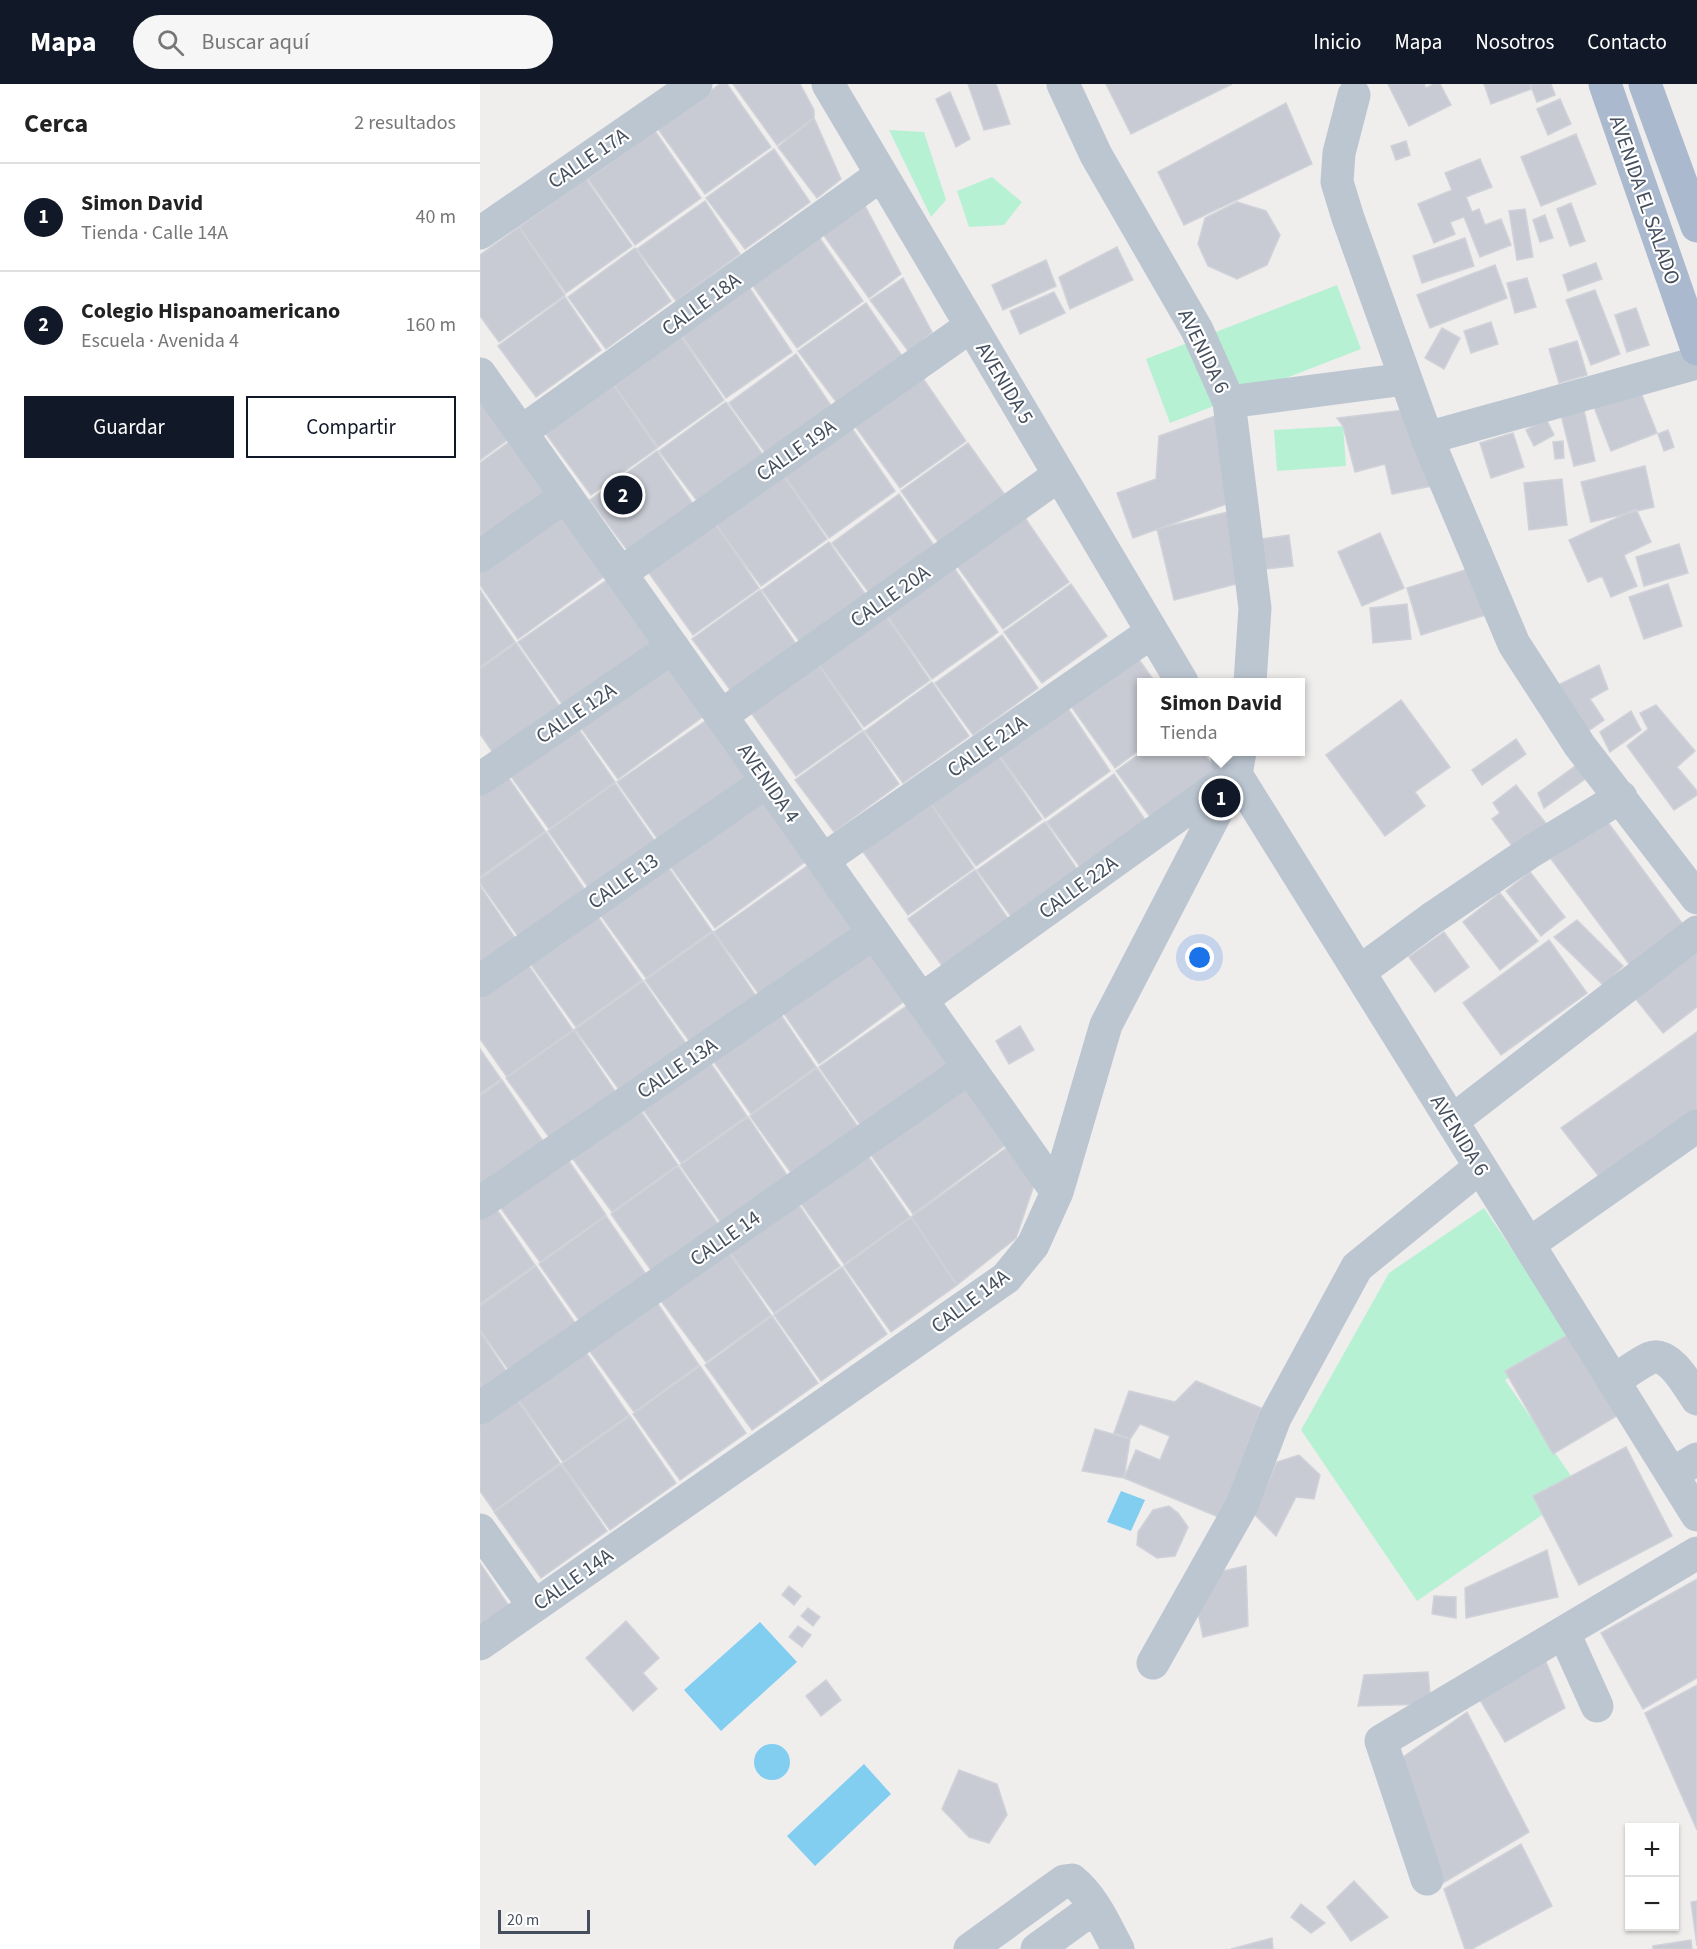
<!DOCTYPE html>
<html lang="es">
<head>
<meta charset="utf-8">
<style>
	body { margin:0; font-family:"Source Sans 3",sans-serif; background:#f6f6f6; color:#222 }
	.controls { position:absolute; right:18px; bottom:18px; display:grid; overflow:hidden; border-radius:0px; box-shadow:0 2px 4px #0004 }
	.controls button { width:54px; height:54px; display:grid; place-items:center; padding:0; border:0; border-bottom:2px solid #e0e0e0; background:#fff; color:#222; font:30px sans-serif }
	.scale { position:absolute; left:18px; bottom:15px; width:92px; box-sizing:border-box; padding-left:6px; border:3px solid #444e5c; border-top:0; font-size:16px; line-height:21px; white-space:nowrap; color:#444e5c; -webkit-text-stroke:4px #fff; paint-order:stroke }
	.you { position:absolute; left:720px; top:874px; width:21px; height:21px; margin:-15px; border:4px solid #fff; border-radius:50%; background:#1a73e8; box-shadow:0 0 0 9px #1a73e833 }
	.badge { display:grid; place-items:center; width:39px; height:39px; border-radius:50%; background:#111827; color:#fff; font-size:20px; font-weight:700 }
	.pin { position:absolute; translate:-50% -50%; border:3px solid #fff; box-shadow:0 2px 6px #0006 }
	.popup { position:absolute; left:657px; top:594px; width:168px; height:78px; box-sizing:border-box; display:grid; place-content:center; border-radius:0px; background:#fff; filter:drop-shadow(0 2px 4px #0005); font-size:20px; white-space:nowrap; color:#767676 }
	.popup b { font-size:22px; color:#222 }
	.popup::after { content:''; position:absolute; left:50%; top:100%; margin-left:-12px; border:12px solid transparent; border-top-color:#fff }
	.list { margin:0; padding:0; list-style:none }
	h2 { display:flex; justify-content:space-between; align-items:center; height:78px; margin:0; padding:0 24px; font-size:26px }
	h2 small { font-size:20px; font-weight:400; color:#767676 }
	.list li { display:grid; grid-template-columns:39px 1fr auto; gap:18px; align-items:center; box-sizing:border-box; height:108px; padding:0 24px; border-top:2px solid #e0e0e0 }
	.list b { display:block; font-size:22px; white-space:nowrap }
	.list p { margin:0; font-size:20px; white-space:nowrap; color:#767676 }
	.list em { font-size:20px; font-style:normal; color:#767676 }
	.actions { display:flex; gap:12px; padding:18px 24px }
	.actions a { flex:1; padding:14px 0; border:2px solid #111827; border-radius:0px; text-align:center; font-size:21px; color:#111827 }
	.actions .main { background:#111827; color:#fff }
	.icon { flex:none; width:33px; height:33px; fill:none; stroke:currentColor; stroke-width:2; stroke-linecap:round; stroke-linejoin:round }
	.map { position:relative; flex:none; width:1217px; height:1865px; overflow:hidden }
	header { display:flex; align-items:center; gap:36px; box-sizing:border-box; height:84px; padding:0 30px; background:#111827; color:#fff }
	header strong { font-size:28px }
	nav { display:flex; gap:33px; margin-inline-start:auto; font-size:21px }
	.search { width:420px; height:54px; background:#f6f6f6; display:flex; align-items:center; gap:15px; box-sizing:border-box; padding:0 21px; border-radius:33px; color:#767676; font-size:22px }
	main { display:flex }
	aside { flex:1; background:#fff }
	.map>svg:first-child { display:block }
</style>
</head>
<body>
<header>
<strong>Mapa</strong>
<div class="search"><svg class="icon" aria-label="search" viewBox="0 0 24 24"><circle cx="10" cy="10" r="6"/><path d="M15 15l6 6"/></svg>Buscar aquí</div>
<nav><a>Inicio</a><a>Mapa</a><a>Nosotros</a><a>Contacto</a></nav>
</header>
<main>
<aside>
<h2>Cerca<small>2 resultados</small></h2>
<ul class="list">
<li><span class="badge">1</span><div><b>Simon David</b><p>Tienda · Calle 14A</p></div><em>40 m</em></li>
<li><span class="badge">2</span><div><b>Colegio Hispanoamericano</b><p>Escuela · Avenida 4</p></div><em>160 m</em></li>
</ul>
<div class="actions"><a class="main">Guardar</a><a>Compartir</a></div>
</aside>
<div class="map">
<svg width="1217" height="1865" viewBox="0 0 1217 1865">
	<rect width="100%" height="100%" fill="#f0eded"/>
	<path fill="#b7f1d4" d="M409,46L444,48L466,116L451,133Z
		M512,93L542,118L524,141L489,143L477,107Z
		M857,201L881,265L690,339L666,275Z
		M863,342L866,382L797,387L794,346Z
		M1004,1124L1090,1251L1025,1296L1100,1405L937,1517L821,1346L909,1189Z"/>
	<path fill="#81cef1" d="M641,1407L665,1416L651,1447L627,1438Z
		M280,1538L317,1578L241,1647L204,1606Z
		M274 1678a18 18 0 1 1 36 0a18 18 0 1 1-36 0Z
		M384,1680L411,1710L335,1782L307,1752Z"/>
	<path fill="#c8cbd3" stroke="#d0d2d9" stroke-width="1.5" d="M240,0H247L291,63L225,110L178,45Z
		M253,0H320L334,26V34L297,61Z
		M488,0H516L530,40L504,46Z
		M626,0H752L651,50Z
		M908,0H944L946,4L954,0H960L971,21L929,42Z
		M1004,0H1049L1051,5L1011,20Z
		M1050,0H1071L1075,11L1057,18Z
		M470,8L490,55L476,63L456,15Z
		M1080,15L1091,40L1068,51L1057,25Z
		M806,19L832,80L704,141L678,88Z
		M334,34L361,95L337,114L298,63Z
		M175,47L221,114L155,161L108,95Z
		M1096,50L1116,100L1061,122L1041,73Z
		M926,57L930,71L916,76L911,62Z
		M294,65L330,118L265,165L226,114Z
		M1000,75L1012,103L986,113L992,128L999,125L1005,141L1021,135L1031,161L1000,173L984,133L970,138L975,150L954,159L938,120L972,106L965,89Z
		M106,95L152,162L86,209L39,143Z
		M225,117L260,170L196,217L157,165Z
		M383,118L421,190L389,214L342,149Z
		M757,118L786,127L800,151L787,181L757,195L728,182L718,160L725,134Z
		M1091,119L1105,157L1090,162L1077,125Z
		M1045,125L1053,173L1037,176L1029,127Z
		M1065,131L1073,154L1060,158L1053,136Z
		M39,143L85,211L19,258L0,232V171Z
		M337,150L383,217L317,264L270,198Z
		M985,154L994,182L942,199L933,172Z
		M637,163L653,196L590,225L579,193Z
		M155,164L191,217L126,265L88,213Z
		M566,176L576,202L523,226L512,201Z
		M1116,179L1122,195L1088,207L1083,191Z
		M1015,181L1027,214L950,244L937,211Z
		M423,194L452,248L429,268L390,216Z
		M1047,194L1056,223L1035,229L1027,199Z
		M267,200L312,268L246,314L200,249Z
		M1115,206L1140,270L1111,281L1086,216Z
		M574,208L585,229L540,250L530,227Z
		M85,213L121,266L56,313L18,262Z
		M386,219L422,272L357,319L318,267Z
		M1156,224L1169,261L1147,268L1135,231Z
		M1011,238L1018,260L991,269L984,247Z
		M962,244L980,254L964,285L945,274Z
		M198,248L244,316L178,363L131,297Z
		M1097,257L1107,291L1079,299L1069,265Z
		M316,270L352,323L287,371L249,319Z
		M440,290L486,357L420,404L372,338Z
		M131,297L177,364L111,411L63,346Z
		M1158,301L1177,349L1131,367L1112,318Z
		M0,310L30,354L0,376Z
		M246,318L283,371L218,418L179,367Z
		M924,326L952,402L912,410L905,380L875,388L863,342L857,334Z
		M1104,326L1115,377L1094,382L1081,331Z
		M746,328L752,418L653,454L637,409L676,395L679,352Z
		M1066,335L1074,351L1054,362L1046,346Z
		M369,340L415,407L349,454L302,389Z
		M1188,346L1194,363L1184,367L1178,350Z
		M1033,349L1044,383L1011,394L1000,359Z
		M32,356L68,409L0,452V379Z
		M1083,357L1084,374L1075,375L1073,358Z
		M488,359L525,411L459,459L421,407Z
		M177,367L213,420L148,467L110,416Z
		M1165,382L1174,423L1111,438L1101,398Z
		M301,388L347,455L281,502L233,437Z
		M1082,395L1087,441L1049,446L1044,399Z
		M419,410L455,463L390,510L352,459Z
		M88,422L133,486L38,555L0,501V483Z
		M1156,425L1171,458L1144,471L1157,502L1131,513L1122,492L1108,498L1089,456Z
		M752,427L768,497L694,516L677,445Z
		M543,431L589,498L523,545L475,479Z
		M234,437L279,504L213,551L166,485Z
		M900,449L924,504L882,522L858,468Z
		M809,451L813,482L785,485L782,455Z
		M349,458L386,511L320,558L282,506Z
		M1199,460L1208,489L1164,502L1156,473Z
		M472,481L518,548L452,595L405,529Z
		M995,483L1009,530L941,551L927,504Z
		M134,491L179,555L85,624L38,558Z
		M591,500L627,552L562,599L524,548Z
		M1188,500L1202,542L1164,555L1149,513Z
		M0,506L35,558L0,583Z
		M280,506L316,560L251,607L212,555Z
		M927,520L931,555L893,559L890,524Z
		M404,529L450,596L384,643L336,577Z
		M522,551L558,604L493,651L455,599Z
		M36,559L82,626L16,673L0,650V585Z
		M187,562L232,626L138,695L90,629Z
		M655,570L675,598H662V664L635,684L588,618Z
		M337,578L382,645L316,692L269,626Z
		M1119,581L1128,605L1110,615L1124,636L1104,650L1078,601Z
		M452,598L489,652L423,699L385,647Z
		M921,616L970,683L935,708L945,722L905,752L846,671Z
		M585,620L630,687L565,734L517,668Z
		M1176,621L1215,667L1197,683L1217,707V711L1194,726L1147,662L1168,645L1160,629Z
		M1151,627L1161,646L1130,668L1120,648Z
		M89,631L135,698L69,745L22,680Z
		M234,631L278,695L184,764L137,698Z
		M383,647L419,700L354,748L315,696Z
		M1036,655L1046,670L1002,701L992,686Z
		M516,668L562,735L496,782L448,716Z
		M662,668H723L739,691L674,738L636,687Z
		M19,680L65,747L0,793V694Z
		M1098,680L1108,693L1064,724L1058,709Z
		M634,690L670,743L605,790L567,738Z
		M135,699L181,766L115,813L68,747Z
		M1036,701L1068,742L1036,767L1012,735L1020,729L1013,719Z
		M284,711L329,775L235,844L188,779Z
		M449,717L494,784L428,831L381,765Z
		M1127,737L1205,843L1152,884L1071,775Z
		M565,738L601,791L535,838L497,786Z
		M66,748L111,815L45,862L0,799V795Z
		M186,780L232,847L166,894L119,829Z
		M330,780L375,844L281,913L234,848Z
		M495,786L531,839L466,887L428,835Z
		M1050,788L1085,833L1061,852L1026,807Z
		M0,802L42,864L0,894Z
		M1020,809L1058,857L1020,886L983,838Z
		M116,830L162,896L96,943L49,878Z
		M1097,836L1143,882L1124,902L1074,853Z
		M389,847L434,910L339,980L293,914Z
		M233,848L278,915L213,962L165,896Z
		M964,848L989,883L955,908L929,873Z
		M1069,856L1107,909L1021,971L983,919Z
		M1217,859V923L1183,949L1150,908Z
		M47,879L93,946L27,993L0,955V912Z
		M163,897L209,964L143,1011L95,945Z
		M291,916L336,983L271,1030L224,964Z
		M435,916L480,979L386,1049L339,983Z
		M540,942L554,966L529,980L516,957Z
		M94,946L139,1013L74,1060L26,994Z
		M1217,948V1034L1124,1099L1081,1044Z
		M0,965L21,995L0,1010Z
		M221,965L267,1032L201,1079L154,1013Z
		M337,984L383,1050L317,1097L270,1032Z
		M22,996L67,1063L0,1108V1012Z
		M483,996L527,1060L433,1130L386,1064Z
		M152,1014L198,1081L132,1128L84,1063Z
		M268,1033L313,1100L247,1147L200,1081Z
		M529,1062L554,1101L536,1154L477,1201L431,1133Z
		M80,1064L126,1131L60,1178L12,1112Z
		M384,1066L430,1133L364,1180L317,1114Z
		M198,1082L244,1149L178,1196L131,1130Z
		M9,1114L55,1181L0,1220V1121Z
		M315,1115L360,1182L294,1229L247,1164Z
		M126,1132L172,1199L106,1246L59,1180Z
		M431,1133L477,1201L411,1248L364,1182Z
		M246,1164L291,1231L226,1278L178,1213Z
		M56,1182L102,1249L36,1296L0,1246V1222Z
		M362,1183L407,1250L341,1297L294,1231Z
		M174,1214L219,1281L154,1328L106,1262Z
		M292,1232L338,1299L272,1346L225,1281Z
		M1098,1245L1145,1327L1073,1370L1025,1287Z
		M0,1248L33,1297L0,1321Z
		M103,1264L149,1331L83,1378L36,1312Z
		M220,1282L266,1349L200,1396L153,1330Z
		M716,1297L781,1324L741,1434L644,1394L656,1366L680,1376L690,1352L660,1340L650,1355L634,1349L649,1307L695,1318Z
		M35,1312L80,1379L14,1427L0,1407V1337Z
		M150,1332L196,1399L130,1446L82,1380Z
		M615,1345L650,1355L644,1394L602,1387Z
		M1146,1363L1192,1452L1099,1501L1053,1412Z
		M819,1371L840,1391L834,1415L816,1413L796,1452L774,1430L797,1378Z
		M81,1380L127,1447L61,1494L14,1428Z
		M689,1422L698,1429L708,1443L695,1472L677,1474L657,1461L658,1448L673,1426Z
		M1067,1466L1078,1513L986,1534L985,1504Z
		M0,1479L29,1522L0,1542Z
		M766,1482L768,1542L723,1553L711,1494Z
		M1217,1495V1594L1163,1625L1121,1549Z
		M309,1502L321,1512L314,1521L302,1511Z
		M954,1512L976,1513V1534L952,1530Z
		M328,1524L340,1533L333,1542L321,1532Z
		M146,1537L179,1574L163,1589L177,1605L153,1627L106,1574Z
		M318,1542L331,1551L322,1563L309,1553Z
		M1064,1573L1085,1624L1025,1658L997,1611Z
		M948,1588L951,1620L878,1622L884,1591Z
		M346,1596L361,1616L341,1632L326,1612Z
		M1217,1601V1746L1165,1629Z
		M987,1628L1049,1748L958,1802L916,1678Z
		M479,1686L517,1700L527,1731L509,1759L489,1753L462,1725Z
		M1041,1760L1072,1822L992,1865H985L964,1805Z
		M874,1797L908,1833L871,1857L847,1823Z
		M1217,1817V1862L1211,1818Z
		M821,1820L845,1839L831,1849L811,1833Z
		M792,1854L793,1865H751Z
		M1211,1856L1212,1865H1173V1862Z"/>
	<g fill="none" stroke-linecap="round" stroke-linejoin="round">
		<path stroke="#bcc6d1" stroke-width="33" d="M348,0L702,598
			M583,0L616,71L717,246L749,318L775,524L770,598
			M874,11L859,69L857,98L868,134L947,354L1034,560L1100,662L1217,814
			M0,149L216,0
			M0,290L577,1108
			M749,318L925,295
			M41,348L401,91
			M947,354L1217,279
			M0,472L86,412
			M141,489L491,242
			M241,632L579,391
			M747,676L1217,1431
			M0,695L193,563
			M343,776L672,548
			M879,888L951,835L1047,770L1141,713
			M0,897L287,697
			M441,916L749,695
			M972,1037L1217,848
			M0,1119L394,849
			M1049,1160L1217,1042
			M1133,1297C1145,1290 1157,1280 1170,1274C1189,1266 1208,1302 1217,1315
			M0,1324L489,984
			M1192,1390L1217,1375
			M0,1446L54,1522
			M1084,1549L1117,1622
			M0,1560L526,1194L553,1161L577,1108L626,941L756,690L760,668
			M673,1579L762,1421L795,1334L877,1183L1000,1083
			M947,1795L901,1657L1217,1469
			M490,1865L584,1797L592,1796C614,1814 625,1841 638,1865
			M557,1865L615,1823"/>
		<path stroke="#aab9ce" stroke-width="33" d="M1125,0L1217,265
			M1165,0L1217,142"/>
	</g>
	<g text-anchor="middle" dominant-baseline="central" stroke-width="4.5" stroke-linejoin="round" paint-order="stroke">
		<g font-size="21" fill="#444e5c" stroke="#fff">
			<text transform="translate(108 74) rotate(-34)">CALLE 17A</text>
			<text transform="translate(1165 116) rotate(71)">AVENIDA EL SALADO</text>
			<text transform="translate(221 220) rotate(-36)">CALLE 18A</text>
			<text transform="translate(724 267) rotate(64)">AVENIDA 6</text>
			<text transform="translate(525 299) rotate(59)">AVENIDA 5</text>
			<text transform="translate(316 366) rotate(-35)">CALLE 19A</text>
			<text transform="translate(410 512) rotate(-35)">CALLE 20A</text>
			<text transform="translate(96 629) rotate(-34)">CALLE 12A</text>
			<text transform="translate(507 662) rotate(-35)">CALLE 21A</text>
			<text transform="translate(289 699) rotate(55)">AVENIDA 4</text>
			<text transform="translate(143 797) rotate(-35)">CALLE 13</text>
			<text transform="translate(598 803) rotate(-36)">CALLE 22A</text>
			<text transform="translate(197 984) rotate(-34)">CALLE 13A</text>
			<text transform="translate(980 1051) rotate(58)">AVENIDA 6</text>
			<text transform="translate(245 1154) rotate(-35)">CALLE 14</text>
			<text transform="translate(490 1217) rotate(-37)">CALLE 14A</text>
			<text transform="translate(93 1495) rotate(-35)">CALLE 14A</text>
		</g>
	</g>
</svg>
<div class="controls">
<button>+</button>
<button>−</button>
</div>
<div class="scale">20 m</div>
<div class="you"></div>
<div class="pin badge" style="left:741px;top:714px">1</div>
<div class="popup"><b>Simon David</b>Tienda</div>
<div class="pin badge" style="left:143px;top:411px">2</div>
</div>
</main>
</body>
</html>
